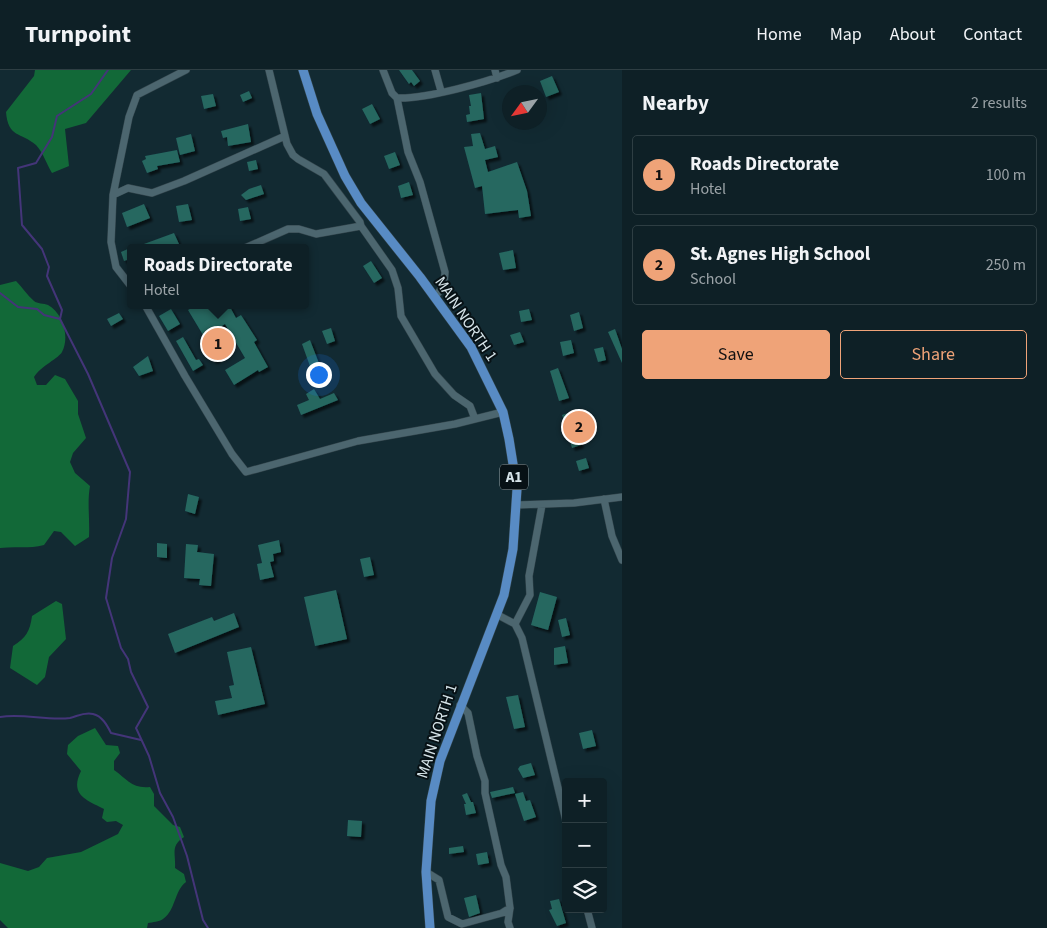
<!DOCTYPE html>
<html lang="en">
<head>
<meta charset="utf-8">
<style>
	body { margin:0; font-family:"Source Sans 3",sans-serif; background:#17282e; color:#f1f3f6 }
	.controls { position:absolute; right:15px; bottom:15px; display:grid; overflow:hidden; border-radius:5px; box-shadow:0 5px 20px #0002 }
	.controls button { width:45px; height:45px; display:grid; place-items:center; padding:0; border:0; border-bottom:1px solid #2e3e43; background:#0e2026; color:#f1f3f6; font:25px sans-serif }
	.compass { position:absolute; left:502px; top:15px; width:45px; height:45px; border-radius:50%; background:#0e2026; box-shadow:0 5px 20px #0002; rotate:237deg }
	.you { position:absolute; left:318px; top:304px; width:18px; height:18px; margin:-12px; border:4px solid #fff; border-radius:50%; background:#1a73e8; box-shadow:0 0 0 8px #1a73e833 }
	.badge { display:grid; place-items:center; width:32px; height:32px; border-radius:50%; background:#efa378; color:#111; font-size:16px; font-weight:700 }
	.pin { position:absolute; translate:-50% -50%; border:2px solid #fff; box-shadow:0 1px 5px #0006 }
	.popup { position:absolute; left:127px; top:174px; width:182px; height:65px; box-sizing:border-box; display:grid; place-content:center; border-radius:5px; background:#0e2026; filter:drop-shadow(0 1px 4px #0005); font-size:16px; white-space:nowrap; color:#9ba3a7 }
	.popup b { font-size:19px; color:#f1f3f6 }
	.popup::after { content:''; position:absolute; left:50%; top:100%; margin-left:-10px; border:10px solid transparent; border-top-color:#0e2026 }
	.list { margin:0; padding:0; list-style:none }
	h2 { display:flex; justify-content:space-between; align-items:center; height:65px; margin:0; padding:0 20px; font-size:21px }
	h2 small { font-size:16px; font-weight:400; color:#9ba3a7 }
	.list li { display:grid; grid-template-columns:32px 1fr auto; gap:15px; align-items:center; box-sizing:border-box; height:80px; margin:0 10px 10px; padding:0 10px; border:1px solid #2e3e43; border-radius:5px }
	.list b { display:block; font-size:19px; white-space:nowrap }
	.list p { margin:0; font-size:16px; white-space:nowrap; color:#9ba3a7 }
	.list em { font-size:16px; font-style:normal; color:#9ba3a7 }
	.actions { display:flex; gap:10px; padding:15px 20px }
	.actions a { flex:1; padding:11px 0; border:1px solid #efa378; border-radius:5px; text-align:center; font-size:18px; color:#efa378 }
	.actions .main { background:#efa378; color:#111 }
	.icon { flex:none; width:28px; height:28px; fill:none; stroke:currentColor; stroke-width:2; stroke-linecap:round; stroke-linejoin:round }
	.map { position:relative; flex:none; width:622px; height:858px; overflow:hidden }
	header { display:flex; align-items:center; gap:30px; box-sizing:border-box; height:70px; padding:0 25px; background:#0e2026; border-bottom:1px solid #2e3e43 }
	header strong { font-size:24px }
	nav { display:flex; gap:28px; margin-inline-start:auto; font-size:18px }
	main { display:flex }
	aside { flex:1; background:#0e2026 }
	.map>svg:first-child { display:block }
</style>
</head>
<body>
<header>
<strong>Turnpoint</strong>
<nav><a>Home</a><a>Map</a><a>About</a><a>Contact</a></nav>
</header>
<main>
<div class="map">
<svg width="622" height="858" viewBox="0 0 622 858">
	<defs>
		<filter id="shadow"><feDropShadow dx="3" dy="3" stdDeviation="1" flood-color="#0009"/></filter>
	</defs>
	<rect width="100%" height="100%" fill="#122a32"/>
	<path fill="#126938" d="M35,0H131L86,53L65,59L69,96L52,103C47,95 43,82 36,75C21,62 8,68 6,42L34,6Z
		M16,211C22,217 27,225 34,231C37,234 44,233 48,235C63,243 70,267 62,282C59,288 41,296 34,307L37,315H46L55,305L65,309L78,331V344L86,368L73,383L70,392L75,403L90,416C87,433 90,450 89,467L75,476L61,462L54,461L44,475C29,479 15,476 0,478V215Z
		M56,531L62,534L66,569L49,587L45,607L37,615L10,598L13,576C26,568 30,561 32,546Z
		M95,658L106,675L118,676L120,683L114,691V700C127,709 132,719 150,717L154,724V736L173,755L180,757L184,767C170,776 176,784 175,798L184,804L186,812C174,821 176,840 163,849C159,852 153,852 148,853L147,858H8L0,850V793L28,801L39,797L47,788L81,782L118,764L123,755L116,751L107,752L102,748L104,739C87,730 69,725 81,701L67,684L68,675L78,666Z"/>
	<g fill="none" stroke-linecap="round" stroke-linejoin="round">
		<path stroke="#443579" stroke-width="2" d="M0,223L18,237L37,239L44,245L60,249L88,304L130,402L126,449L112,488L106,528L121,578L128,589L131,602L148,637L136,658L149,686L160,723L173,747L187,786L203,850L208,858
			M60,249L62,240L47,206L49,197L42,179L22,155L18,98L36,93L52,67L57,46L91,24L108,0
			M0,647C23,643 47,651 70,648C78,646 84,642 93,644C102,646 107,655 111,663L141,670"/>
	</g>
	<path fill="#256761" filter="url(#shadow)" d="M399,0H412L420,11L414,16L411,12L409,14Z
		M552,6L559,22L546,27L540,11Z
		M249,21L252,28L243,32L240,25Z
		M481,23L484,49L467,52L466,45L470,44L469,36H471L469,25Z
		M213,24L216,36L204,39L201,26Z
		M372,34L380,49L370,54L362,39Z
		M248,54L251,72L228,76L227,67L223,68L221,61Z
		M480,63L485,79L495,76L498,87L485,90L488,102L517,92L527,121L531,146L519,148L518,140L485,144L482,116L475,118L464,77L473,76L471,64Z
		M191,64L195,81L180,85L176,68Z
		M177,80L180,92L157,96L158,99L147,103L142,91L146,89L145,86Z
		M395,82L400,95L389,99L384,86Z
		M256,90L258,99L249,101L247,92Z
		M409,112L413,125L401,128L398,116Z
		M261,115L264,124L246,130L241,125L249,119Z
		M144,134L150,148L127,157L122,143Z
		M188,134L192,150L179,152L176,136Z
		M248,137L251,149L240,151L238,139Z
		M174,163L179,174L171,178H166L164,174L154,178H133Z
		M130,178V189L124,191L121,182Z
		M513,180L516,198L503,200L499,183Z
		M371,191L382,208L374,213L363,196Z
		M196,235H229L236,248L241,245L257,270L254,272L268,297L259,302L258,300L234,315L225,300L245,288L225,254L214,261L228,283L214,291L205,277L209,275L188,240Z
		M171,239L180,254L168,261L159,246Z
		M529,239L532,250L521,252L519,241Z
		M579,242L583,258L574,261L570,245Z
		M119,243L123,249L111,256L107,249Z
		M331,258L335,271L327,274L322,261Z
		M615,259L622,279V293L608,262Z
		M520,262L524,272L514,275L510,265Z
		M183,267L196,290L199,289L203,295L193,301L176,271Z
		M310,270L320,296L311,299L302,274Z
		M571,270L574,283L563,286L560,272Z
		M603,277L606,290L598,292L594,279Z
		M148,286L153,301L139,306L133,297Z
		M558,298L569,328L559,331L550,301Z
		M314,319L320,329L334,323L338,330L301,345L297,335L309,330L306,324Z
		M571,342L574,351L565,353L562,345Z
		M578,365L581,375L572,378L569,368Z
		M586,388L589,398L579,401L576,391Z
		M188,424L199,427L195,444L185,441Z
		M279,470L281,482L273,484L274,491L270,492L274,507L260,510L257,494L262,493L258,475Z
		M157,473L167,474V488L157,487Z
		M186,474L198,475L197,482L214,484L211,516L199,515L200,509L184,508Z
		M370,487L374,505L364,507L360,489Z
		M336,520L347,569L315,576L304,527Z
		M540,522L557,527L548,560L531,555Z
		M234,543L239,557L175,583L168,564L212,547L214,551Z
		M566,548L570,565L562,567L558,550Z
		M565,576L568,593L554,595V578Z
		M251,577L265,634L218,645L215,631L232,628L229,616L234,615L227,582Z
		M518,625L525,657L514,659L506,627Z
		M592,660L596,676L583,679L579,663Z
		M531,693L535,705L523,708L518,699L520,696Z
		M513,717L515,723L492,728L490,722Z
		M523,722L526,731L530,730L536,747L524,751L515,724Z
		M467,723L471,732H473L476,743L466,745L464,734H466L462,725Z
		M348,750L362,751L361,767L347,766Z
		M463,776L464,782L449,784V778Z
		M487,782L489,793L478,795L476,784Z
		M476,825L480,843L469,847L464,828Z
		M559,829L566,853L557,856L549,840L552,839L550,831Z"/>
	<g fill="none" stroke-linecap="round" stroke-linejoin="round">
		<defs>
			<path id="minor" d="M186,0L137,25L129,47L113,125L128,118L152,123L184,111L285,66
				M269,0L287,74L293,85L298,89L324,104L360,152L361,156L392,200L398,218L401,246L435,304L454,325L470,336L475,349
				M383,0L392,23L397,28L408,82L420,112L445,202L444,215L435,227
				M435,0L441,21
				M495,0L497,8
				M397,28C427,29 488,12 517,0
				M113,125L111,172L116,197L130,215
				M245,178L288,159H299L316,164L361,156
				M145,235L185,306L232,384L246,402L358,371L455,354L503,342
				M604,429L612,466L622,490
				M516,435L574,433L622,427
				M498,545L515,554L522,568L566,751
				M515,554L530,525L529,506L542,435
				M460,635L468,643L477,686L485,711V723L501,795L506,807L510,838L508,852L510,858
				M426,802L439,810L448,847L462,854L502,843L510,838
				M587,839L592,858"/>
			<path id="major" d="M303,0L317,44L345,106L361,133L420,207L471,277L503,342L509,369L517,419L513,479L504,525L440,691L431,731L426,802L430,858"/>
		</defs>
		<use href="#minor" stroke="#33454c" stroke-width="8"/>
		<use href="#major" stroke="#33454c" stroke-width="10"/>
		<use href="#minor" stroke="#4c666f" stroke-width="7"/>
		<use href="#major" stroke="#588bc4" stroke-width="9"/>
	</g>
	<g text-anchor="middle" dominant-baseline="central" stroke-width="4" stroke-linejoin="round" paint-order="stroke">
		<rect fill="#071115" stroke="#98a5a9" stroke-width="1" x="500" y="394.5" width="28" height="25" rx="4"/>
		<g font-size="15" font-weight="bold" fill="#d6e4e9">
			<text x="514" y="407">A1</text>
		</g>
		<g font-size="16" fill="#d6e4e9" stroke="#071115">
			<text transform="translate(466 249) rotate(56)">MAIN NORTH 1</text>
			<text transform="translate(437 661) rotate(-72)">MAIN NORTH 1</text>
		</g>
	</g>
</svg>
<div class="controls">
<button>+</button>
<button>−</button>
<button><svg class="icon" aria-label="layers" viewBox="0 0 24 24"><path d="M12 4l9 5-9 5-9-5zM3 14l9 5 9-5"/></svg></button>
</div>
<svg class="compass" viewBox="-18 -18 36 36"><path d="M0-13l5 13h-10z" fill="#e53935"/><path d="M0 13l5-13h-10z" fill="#9ba3a7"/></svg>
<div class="you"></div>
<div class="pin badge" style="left:218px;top:274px">1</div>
<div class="popup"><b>Roads Directorate</b>Hotel</div>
<div class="pin badge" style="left:579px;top:357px">2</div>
</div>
<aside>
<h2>Nearby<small>2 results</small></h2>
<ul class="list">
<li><span class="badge">1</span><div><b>Roads Directorate</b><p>Hotel</p></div><em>100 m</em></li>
<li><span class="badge">2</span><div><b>St. Agnes High School</b><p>School</p></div><em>250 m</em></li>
</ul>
<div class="actions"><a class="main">Save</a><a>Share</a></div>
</aside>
</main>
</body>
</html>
